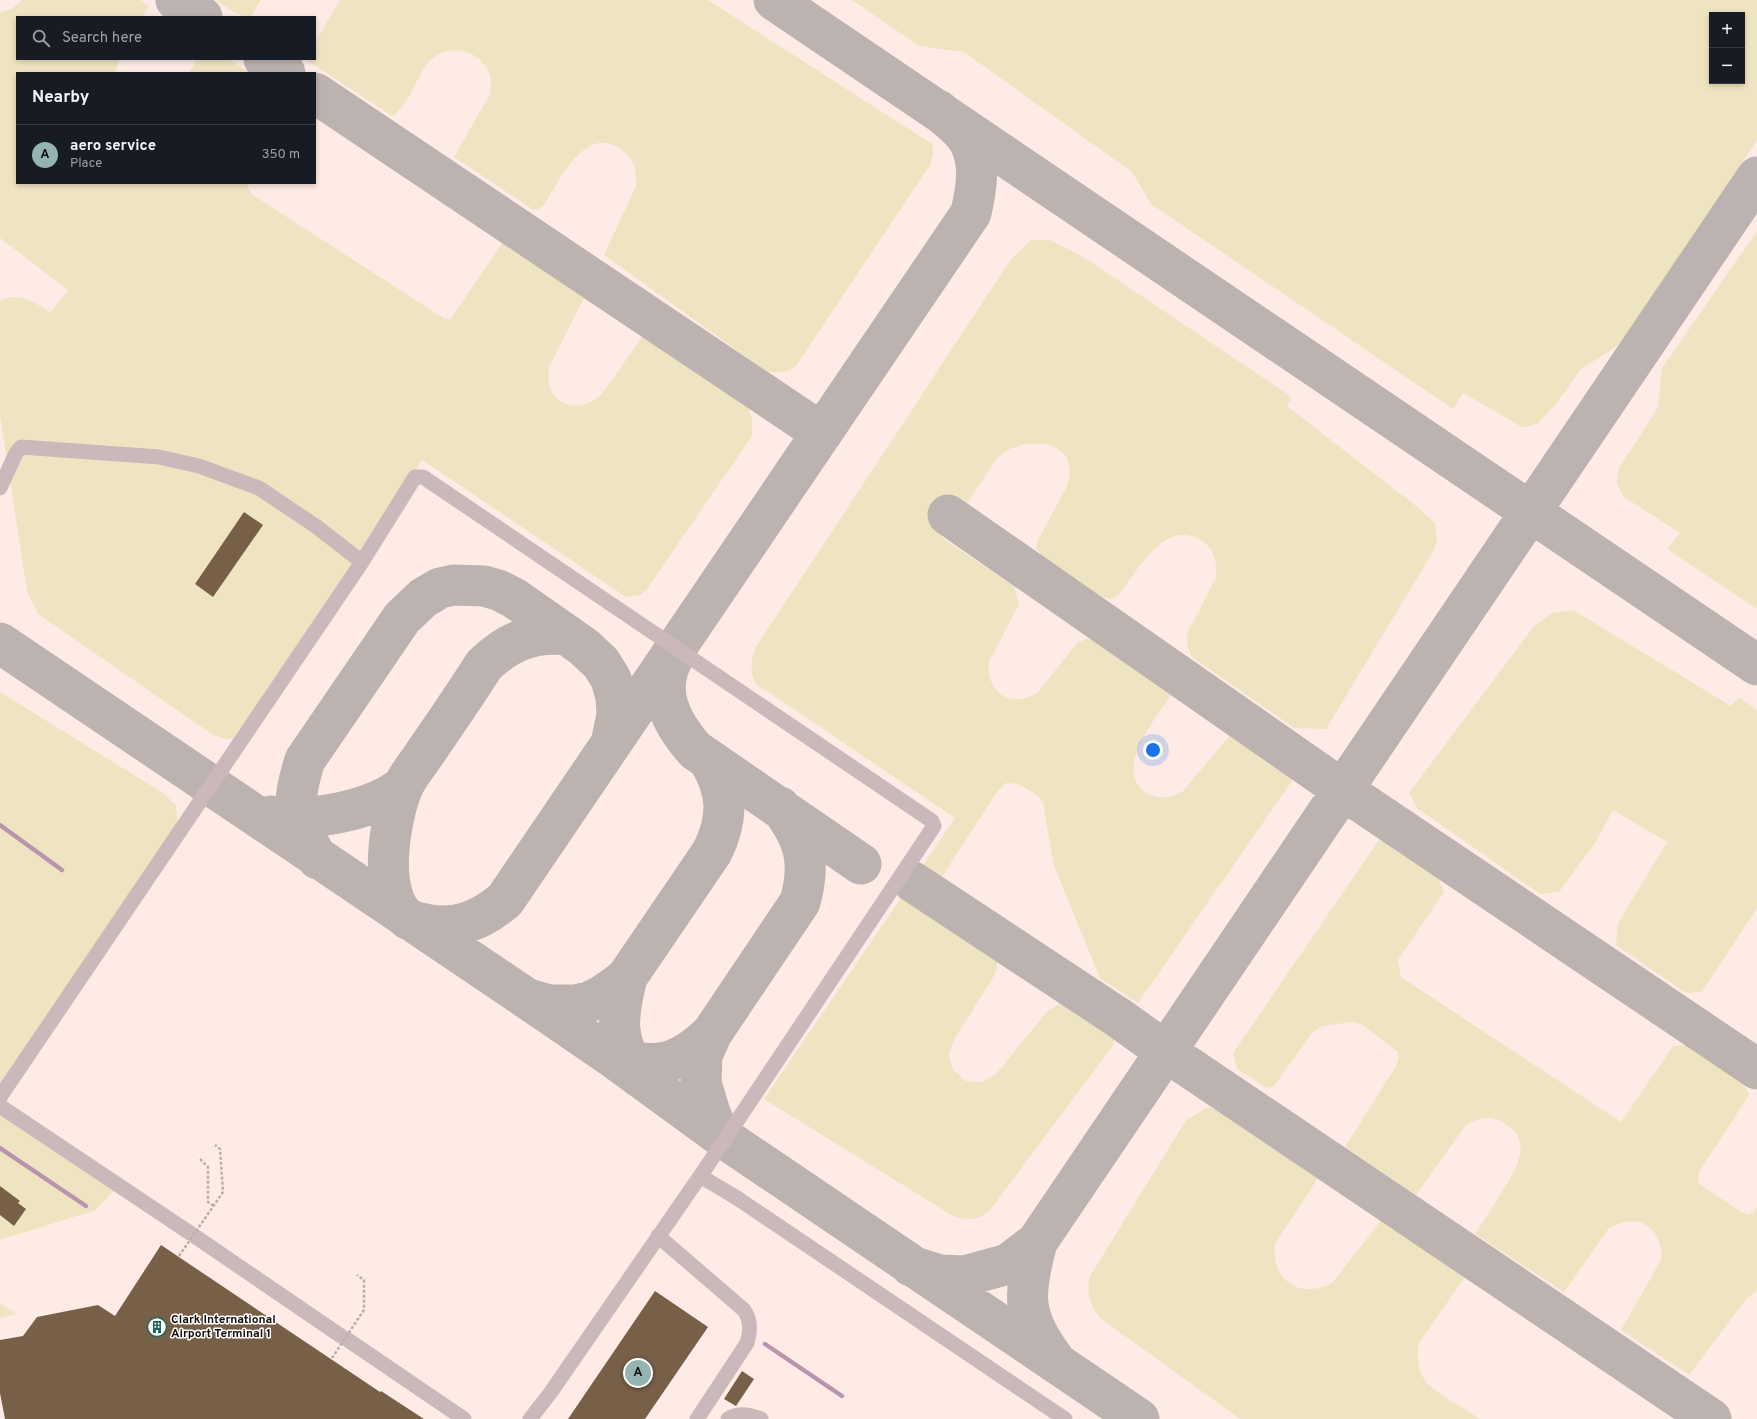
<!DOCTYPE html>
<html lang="en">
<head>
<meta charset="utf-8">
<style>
	body { margin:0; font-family:Overpass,sans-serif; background:#242831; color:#f1f3f6 }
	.controls { position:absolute; right:12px; top:12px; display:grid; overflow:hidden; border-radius:0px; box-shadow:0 2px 6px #0003 }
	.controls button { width:36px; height:36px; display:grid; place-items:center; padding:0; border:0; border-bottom:1px solid #363941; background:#171b24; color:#f1f3f6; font:20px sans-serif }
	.you { position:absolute; left:1153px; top:750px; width:14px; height:14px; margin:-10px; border:3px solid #fff; border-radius:50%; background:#1a73e8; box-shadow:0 0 0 6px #1a73e833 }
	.badge { display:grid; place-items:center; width:26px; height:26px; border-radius:50%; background:#93b4b0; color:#111; font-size:13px; font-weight:700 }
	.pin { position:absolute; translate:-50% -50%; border:2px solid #fff; box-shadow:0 1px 4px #0006 }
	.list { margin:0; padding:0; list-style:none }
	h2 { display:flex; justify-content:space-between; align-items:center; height:52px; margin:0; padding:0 16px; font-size:17px }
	h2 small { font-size:13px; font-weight:400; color:#9ea1a6 }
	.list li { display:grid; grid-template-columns:26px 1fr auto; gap:12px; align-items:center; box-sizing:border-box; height:60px; padding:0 16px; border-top:1px solid #363941 }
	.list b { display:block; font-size:15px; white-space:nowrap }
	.list p { margin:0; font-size:13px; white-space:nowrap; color:#9ea1a6 }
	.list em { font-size:13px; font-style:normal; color:#9ea1a6 }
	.icon { flex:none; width:22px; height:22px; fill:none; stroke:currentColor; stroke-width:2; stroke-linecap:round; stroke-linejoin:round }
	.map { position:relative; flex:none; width:1757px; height:1419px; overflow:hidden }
	.search { position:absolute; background:#171b24; box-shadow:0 2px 6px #0003; left:16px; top:16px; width:300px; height:44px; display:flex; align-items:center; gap:10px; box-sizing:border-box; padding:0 14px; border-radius:0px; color:#9ea1a6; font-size:15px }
	.panel { position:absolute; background:#171b24; box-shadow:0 2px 6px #0003; left:16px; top:72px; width:300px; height:112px; border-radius:0px }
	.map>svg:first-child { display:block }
</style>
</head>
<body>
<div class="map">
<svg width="1757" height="1419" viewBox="0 0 1757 1419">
	<rect width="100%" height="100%" fill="#fef6f4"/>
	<path fill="#feebe5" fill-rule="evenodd" d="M0,0H1757V1419H0ZM1712,15H1742V81H1712ZM17,17H315V59H17ZM17,73H315V183H17Z"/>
	<path fill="#efe4c2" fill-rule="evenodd" d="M22,0H141L149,6L143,17H17V59H120L115,73H17V183H248V189L253,195L445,319L451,318L504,241L584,298L549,367C542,402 577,419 602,394L642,337L748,406L752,419V436L647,589L640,595L626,597L422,460L237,738L226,739L213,735L38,614L27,591L0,416V301C18,291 36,302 50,313L68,290L0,238V12L12,9Z
		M216,0H261L251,16H243L234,12Z
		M340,0H708L932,144L933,154L930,165L796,366C784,373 776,375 763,369L604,255L636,186C637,172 635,160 623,151C586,121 560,180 544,205L539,209H532L454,157L490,94C491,87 491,80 489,73C480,50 450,43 432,59C415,75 412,103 392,116L305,59H315V42Z
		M852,0H1757V140L1620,344L1581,369L1556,404L1538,423L1527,427H1522L1463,393L1453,409L1151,204L1132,172L964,52L919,46ZM1712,15H1742V81H1712Z
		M197,59H228L250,73H189Z
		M1757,231V609L1667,549L1680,533L1624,497L1617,484L1618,470L1658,407L1662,368Z
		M1031,240H1050L1082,256L1292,397L1287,406L1416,506L1435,523L1437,540L1433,552L1326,729L1294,728L1192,657L1187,645V634L1216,577C1217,563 1215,550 1202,541C1166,517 1139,569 1120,593L1114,599L1102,597L1041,555L1036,548L1037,542L1067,486L1070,471L1067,457L1058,449L1046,444H1025L1009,449L998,457L966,505L956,508L948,515L943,526L941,537L1014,586L1019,604L989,662C986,693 1011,709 1037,693L1077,643L1086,639L1096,640L1172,693C1157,717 1111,771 1147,793C1159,800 1170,798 1182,792L1233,732L1284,766L1292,781L1138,1003L1100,978L1054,866L1043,803L1037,795L1018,784L1006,783L997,792L941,878L922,867L955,818L755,683C750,669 750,660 756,647L1011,259Z
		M1573,610L1731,706L1739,697L1757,710V908L1702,992L1686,993L1616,945L1618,923L1667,842L1613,810L1595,843L1559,892L1540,894L1417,808L1409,793L1534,626L1552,613Z
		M0,692L163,793L176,805L178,828L0,1087Z
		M1381,837L1436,873L1444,892L1398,960L1401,977L1621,1122L1673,1046L1691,1045L1742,1079L1749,1095L1699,1172L1698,1182L1702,1186L1743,1213L1750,1215L1757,1207V1291L1747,1298L1689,1375L1621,1330L1661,1260C1664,1227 1637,1211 1609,1228L1564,1292L1475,1234C1483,1221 1492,1208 1500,1195C1514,1172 1536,1142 1504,1123C1491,1115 1478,1118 1466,1125L1416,1195L1345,1147L1396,1066L1399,1058L1398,1052L1361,1024L1353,1022L1322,1026L1312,1033L1274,1086L1270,1088L1264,1087L1242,1072L1237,1068L1233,1053Z
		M903,895L997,958V967L994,976L954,1040L949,1055L953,1070L966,1081L982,1082L996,1074L1046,1013L1067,998L1110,1029L1114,1038V1044L994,1205C982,1220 970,1222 953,1216L764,1099Z
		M1208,1107L1218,1110L1318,1172L1316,1181L1275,1244C1271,1280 1299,1300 1332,1283L1383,1218L1467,1274L1419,1343C1416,1355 1418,1371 1426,1382C1433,1391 1469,1411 1480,1419H1240L1100,1318C1090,1305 1086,1292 1090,1276L1186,1120Z
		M0,1111L116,1188L96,1210L0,1240Z
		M0,1302V1303L17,1314L0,1318Z"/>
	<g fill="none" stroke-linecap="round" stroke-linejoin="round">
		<path stroke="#b995ad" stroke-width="4.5" d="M0,825L62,870
			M0,1148L86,1206
			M765,1344L842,1396"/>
		<path stroke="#bcb2b0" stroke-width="41" d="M176,0L202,17
			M774,0L1757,665
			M264,59L285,73
			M315,93L822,433
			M948,515L1343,790L1757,1069
			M567,635C533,631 508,642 484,665C465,695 445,724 425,753C418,764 407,776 402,789C390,820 376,895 408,919C412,922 420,923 425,924C456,931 481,920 505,900L971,213C976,190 981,166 970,143C964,130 949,120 938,110
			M0,643L535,1004L611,1056L715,1132L1139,1419
			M674,656C654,691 671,723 695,750L861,864
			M271,816C309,822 371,811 402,787
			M318,859C292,819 291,805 305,760L402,618L423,598L440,588L454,585L484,586L498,590L514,598L584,647L601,663L611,679L616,697L617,715L611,744
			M913,882L1119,1018L1165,1051L1711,1419
			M627,977C617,1018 614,1039 638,1076
			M528,999L549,1005H575L589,1002L603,995L620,983L627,977L712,852C729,818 728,791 708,759
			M611,1056C656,1070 678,1066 712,1033
			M725,1138L715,1125L710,1113L701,1083L702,1055L712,1033L800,902C811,863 805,839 780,807
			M1037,1242C1024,1294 1020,1314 1054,1359
			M911,1266L940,1275L965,1276L1008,1264L1037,1242L1757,177"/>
	</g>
	<path fill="#775f48" d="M244,512L263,525L213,597L195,584Z
		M0,1186L20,1201L18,1203L26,1209L14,1226L0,1215Z
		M161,1245L380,1392L381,1391L424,1419H5L0,1393V1340L23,1336L37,1317L98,1305L115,1316Z
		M655,1291L708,1327L645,1419H568Z
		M742,1371L754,1379L736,1406L724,1399Z"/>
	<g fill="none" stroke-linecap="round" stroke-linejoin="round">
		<path stroke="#b8afac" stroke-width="2.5" stroke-dasharray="3 2" stroke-linecap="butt" d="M200,1159L208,1167V1202L214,1206"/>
		<path stroke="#cab8bb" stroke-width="15" d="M0,488L16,453L21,447L159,457L199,466L259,488L317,527L362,562
			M0,1097L362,562L415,477H423L932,821L934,826L705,1169L551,1392L530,1419
			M0,1106L190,1233
			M700,1176L737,1198L1065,1419
			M658,1236L744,1310C751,1320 751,1330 747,1343L697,1419
			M196,1237L341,1336
			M348,1340L464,1419
			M728,1419C738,1412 751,1415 761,1419"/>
		<path stroke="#b8afac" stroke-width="2.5" stroke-dasharray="3 2" stroke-linecap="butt" d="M179,1256L223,1192L220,1149L215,1145
			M332,1358L364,1310V1280L357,1275"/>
	</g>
	<defs>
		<symbol id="building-ring" viewBox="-11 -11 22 22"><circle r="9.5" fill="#fff" stroke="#21675a" stroke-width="1.5"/><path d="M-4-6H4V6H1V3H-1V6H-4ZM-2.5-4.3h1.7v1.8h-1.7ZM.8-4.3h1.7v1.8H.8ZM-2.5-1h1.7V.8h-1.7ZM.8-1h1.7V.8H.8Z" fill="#21675a"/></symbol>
	</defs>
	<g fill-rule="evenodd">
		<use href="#building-ring" x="146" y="1316" width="22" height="22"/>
	</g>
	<g text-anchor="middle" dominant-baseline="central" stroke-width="3" stroke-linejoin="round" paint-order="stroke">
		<g font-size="12" font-weight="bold" fill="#180c08" stroke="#fff" text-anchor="start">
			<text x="171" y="1320">Clark International<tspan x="171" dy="14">Airport Terminal 1</tspan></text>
		</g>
	</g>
</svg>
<div class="controls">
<button>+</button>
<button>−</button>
</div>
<div class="you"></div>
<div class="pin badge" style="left:638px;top:1373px">A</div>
<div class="search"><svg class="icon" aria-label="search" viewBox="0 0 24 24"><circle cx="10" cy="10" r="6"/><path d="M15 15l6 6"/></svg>Search here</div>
<section class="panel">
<h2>Nearby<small></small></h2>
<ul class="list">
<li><span class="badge">A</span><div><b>aero service</b><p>Place</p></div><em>350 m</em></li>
</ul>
</section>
</div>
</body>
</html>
